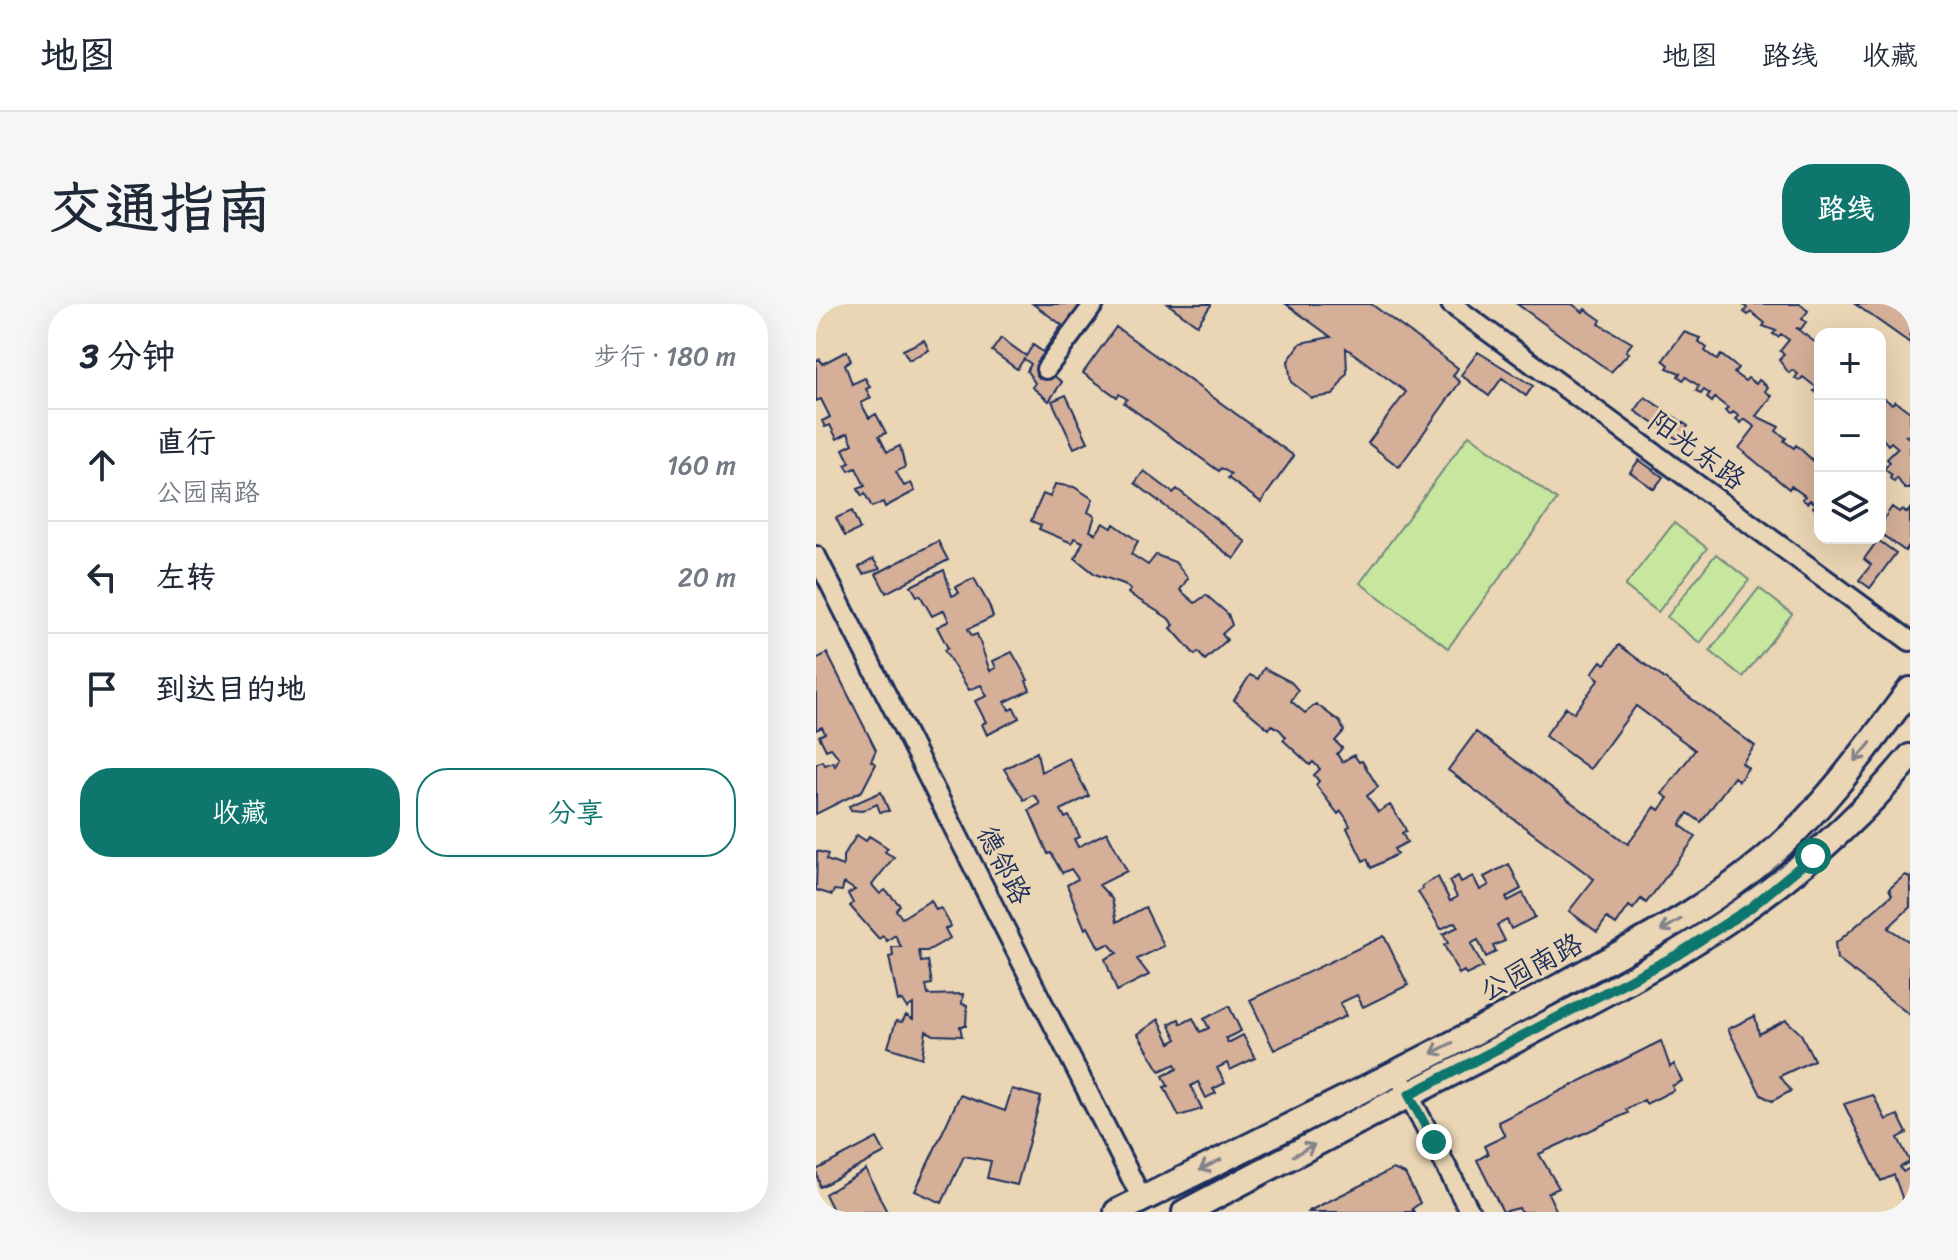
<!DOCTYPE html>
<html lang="zh">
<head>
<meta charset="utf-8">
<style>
	body { margin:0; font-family:Sriracha,"LXGW WenKai TC",sans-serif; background:#f6f6f7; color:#1f2937 }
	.controls { position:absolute; right:24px; top:24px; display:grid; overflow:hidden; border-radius:16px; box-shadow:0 8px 32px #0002 }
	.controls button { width:72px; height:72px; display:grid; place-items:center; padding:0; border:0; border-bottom:2px solid #e0e1e3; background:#fff; color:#1f2937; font:40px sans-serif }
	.stop { position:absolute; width:24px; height:24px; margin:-18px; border:6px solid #0f766e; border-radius:50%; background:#fff }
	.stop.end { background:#0f766e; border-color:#fff; box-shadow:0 2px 8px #0008 }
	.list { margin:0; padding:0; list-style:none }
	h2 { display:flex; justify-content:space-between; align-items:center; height:104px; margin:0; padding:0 32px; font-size:34px }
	h2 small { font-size:26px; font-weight:400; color:#747a83 }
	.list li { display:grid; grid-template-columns:52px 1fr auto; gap:24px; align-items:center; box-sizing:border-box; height:112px; padding:0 32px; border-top:2px solid #e0e1e3 }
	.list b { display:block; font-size:30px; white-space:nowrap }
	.list p { margin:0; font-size:26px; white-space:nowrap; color:#747a83 }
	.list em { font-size:26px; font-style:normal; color:#747a83 }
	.actions { display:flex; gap:16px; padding:24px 32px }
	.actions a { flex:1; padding:18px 0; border:2px solid #0f766e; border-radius:32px; text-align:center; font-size:28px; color:#0f766e }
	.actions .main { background:#0f766e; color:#fff }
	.icon { flex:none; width:44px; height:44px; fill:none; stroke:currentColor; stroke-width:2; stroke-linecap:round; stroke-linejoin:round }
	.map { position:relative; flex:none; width:1094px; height:908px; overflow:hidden; border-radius:32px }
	header { display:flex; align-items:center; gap:48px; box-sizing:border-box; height:112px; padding:0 40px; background:#fff; border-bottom:2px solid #e0e1e3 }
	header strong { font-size:38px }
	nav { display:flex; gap:44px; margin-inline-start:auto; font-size:28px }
	.intro { display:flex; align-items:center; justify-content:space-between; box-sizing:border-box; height:192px; padding:0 48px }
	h1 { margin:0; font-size:56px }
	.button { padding:20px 36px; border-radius:32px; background:#0f766e; color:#fff; font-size:28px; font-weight:700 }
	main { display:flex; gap:48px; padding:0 48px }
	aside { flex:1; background:#fff; border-radius:32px; box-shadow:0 8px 32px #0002 }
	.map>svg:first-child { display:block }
</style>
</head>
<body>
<header>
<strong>地图</strong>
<nav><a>地图</a><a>路线</a><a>收藏</a></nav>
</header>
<div class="intro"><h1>交通指南</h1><a class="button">路线</a></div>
<main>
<aside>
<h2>3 分钟<small>步行 · 180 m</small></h2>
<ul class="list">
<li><svg class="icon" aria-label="ahead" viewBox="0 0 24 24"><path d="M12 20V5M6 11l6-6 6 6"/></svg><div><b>直行</b><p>公园南路</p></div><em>160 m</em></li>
<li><svg class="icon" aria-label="left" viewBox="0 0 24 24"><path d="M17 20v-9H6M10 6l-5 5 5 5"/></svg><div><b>左转</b></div><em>20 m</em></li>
<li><svg class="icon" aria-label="arrive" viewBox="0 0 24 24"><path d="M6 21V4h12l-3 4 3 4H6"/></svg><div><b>到达目的地</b></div></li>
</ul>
<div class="actions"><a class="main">收藏</a><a>分享</a></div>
</aside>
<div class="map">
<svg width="1094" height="908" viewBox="0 0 1094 908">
	<rect width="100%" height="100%" fill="#ead5b4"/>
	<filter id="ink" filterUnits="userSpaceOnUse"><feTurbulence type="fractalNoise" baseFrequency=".0125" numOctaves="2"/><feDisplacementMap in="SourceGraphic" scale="16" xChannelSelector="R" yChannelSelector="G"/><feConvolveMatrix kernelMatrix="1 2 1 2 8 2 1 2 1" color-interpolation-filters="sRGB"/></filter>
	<g filter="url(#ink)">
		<path fill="#c7e69e" stroke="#718a7e" stroke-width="2" d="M653,131L741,196L632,344L544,279Z
			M858,219L891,244L842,308L809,282Z
			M900,250L933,276L884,339L851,313Z
			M943,284L976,310L927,373L894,347Z"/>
		<path fill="#d5af98" stroke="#1b2f5e" stroke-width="2" d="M217,0H276L229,65L246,78L233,97L216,83L219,79L211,67L215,60L208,55L201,65L176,47L185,34L210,52L217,41L227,48L246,21Z
			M352,0H394L395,1L381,21Z
			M470,0H555L642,64L637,72L644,78L583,163L552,139L590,88L530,44L531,69L517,91L496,94L475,78L472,57L485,39L515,33Z
			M701,0H756L767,8L769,5L785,16L783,20L816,39L810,47L813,49L795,68Z
			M926,0H984L992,7L986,15L990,18L985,25L980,24L1004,42L1003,91L998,87L1001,84L987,73L983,77L979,74L982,70L976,66L973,69L963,56L968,50L964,47L973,36L965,30L962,33L957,30L960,27L947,22L949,19L935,8L932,11L928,8L931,4Z
			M1039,0H1094V39Z
			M300,23L478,152L445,198L412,174L415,170L405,164L403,167L308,99L311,95L303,90L301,93L267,69Z
			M868,28L884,34L882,37L891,44L889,47L901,56L905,51L922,64L918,69L929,77L932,74L940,80L943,76L952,83L949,87L956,92L940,112L963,123L960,127L970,134L968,137L978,144L980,141L1004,163L1001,207L997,203L1000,200L994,196L991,199L986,195L989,192L975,182L973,185L923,144L939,123L928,115L925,119L920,115L923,112L917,108L914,111L909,107L912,104L899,94L896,98L891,94L894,90L888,86L885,90L880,86L883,82L870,73L867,76L862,72L864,69L851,64L853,61L847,56Z
			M108,36L113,46L93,56L87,46Z
			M31,47L35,57L29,60L36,80L49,74L54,83L50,85L55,94L45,99L53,114L60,110L70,129L63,132L71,148L84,142L89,163L80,168L88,182L95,179L99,187L69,203L67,198L56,203L49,190L46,192L42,185L49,182L40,164L33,167L29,161L34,159L27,145L37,140L32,129L21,135L14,121L9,123L6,117L14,113L5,95L0,97V57L4,55L6,60Z
			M662,48L717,82L710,92L686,74L673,92L645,71Z
			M1064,86L1067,88L1065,92L1076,100L1079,97L1094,108V131L1090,132L1094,135V185H1089L1081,174L1078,178L1074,174L1076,171L1068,165L1074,158L1071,155L1082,144L1075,138L1072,141L1064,131Z
			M250,91L272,138L258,144L236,97Z
			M829,93L872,122L863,136L819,107Z
			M823,156L847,173L838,185L814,168Z
			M328,167L357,189L361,185L430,238L418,255L319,179Z
			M239,180L258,183L277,195L272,208L279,212L274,227L280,230L287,219L296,224L298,220L322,237L315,250L332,261L340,251L359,258L372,274L364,286L379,299L390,291L412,310L416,321L406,330L411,336L389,356L382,348L379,351L355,324L358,321L352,314L312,289L315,286L308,280L279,270L259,254L267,238L258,234L256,239L223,225L225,221L215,217L227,190L234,193Z
			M1076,203L1083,208L1086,205L1091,209L1094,205V240L1089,247L1064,229V220Z
			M36,207L44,225L29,232L20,214Z
			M1062,236L1080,249L1054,284L1043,276L1055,261L1048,255Z
			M122,237L132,256L70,289L60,270Z
			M57,255L64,265L47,270L43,263Z
			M128,266L136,292L143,289L140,283L158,274L173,301L177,313L152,325L156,332L161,330L174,367L180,364L177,357L196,348L212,376L210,377L214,386L189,398L193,406L198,404L203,414L171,431L166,420L170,418L159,397L171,392L165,381L153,386L128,346L132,344L121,323L133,317L128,306L116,312L104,291L101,292L95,282Z
			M803,341L939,442L926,459L932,464L923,477L918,473L885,518L872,509L864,521L880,533L830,599L825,595L817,605L813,602L800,621L791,614L781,628L753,607L778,575L632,466L660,428L812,540L839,503L843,506L852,494L846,490L879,446L820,402L774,465L729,432L750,403L758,409L783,375L776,369L785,357L789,360Z
			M11,349L60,446L55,457L60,460L46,487L0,510V460L6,457L9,461L17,458L19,462L23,454L15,444L10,446L3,432L9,429L6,423L0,426V355Z
			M448,364L475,378L482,386L475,397L489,409L500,400L524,418L528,427L519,437L526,444L521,450L526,458L538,451L543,458L546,457L562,483L551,492L562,508L574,501L588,522L590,527L586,529L591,538L578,545L581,550L555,564L551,555L547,557L531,524L534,522L530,514L525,507L522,510L500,481L503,477L498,471L504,465L497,458L494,461L467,436L470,433L464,426L456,421L453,425L418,396L434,371L442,375Z
			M221,448L225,468L253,454L273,492L245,506L249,514L253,512L264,533L258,535L262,543L291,528L311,567L283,581L296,595L301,618L329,603L348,642L321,655L333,671L301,687L289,655L301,649L293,640L283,644L272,623L269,625L251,581L262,575L255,565L246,569L235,549L232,550L213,506L224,500L221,494L217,491L208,496L188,465Z
			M65,488L73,507L64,508L61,500L46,507L35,506L33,502Z
			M41,531L50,537L53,532L72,544L69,548L78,553L56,581L64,590L69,586L84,601L80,606L86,614L115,596L120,606L125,604L135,622L129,625L134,634L111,647H103L105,658L112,657L116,680L110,681L112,691L147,690L146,700L151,701L150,722H144L146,732L118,731L110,727L106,754L72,743L80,717L86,718L90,711L97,715V700L91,704L86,696L82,697L73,653L77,652L76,643H85L79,631L71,637L67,632L63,635L34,602L37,599L32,590L39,586L28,579L26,587L18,586L16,591L0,586L1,547L12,550L10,556L27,562V552Z
			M693,560L705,585L690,593L692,597L707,589L719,613L695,625L691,616L681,621L689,637L677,642L680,648L670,653L662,636L655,640L667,663L650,671L648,667L643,670L628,641L632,639L627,630L642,623L639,618L625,625L602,588L607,585L606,582L622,573L634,597L641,593L633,577L642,572L645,578L657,572L664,586L673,581L668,573Z
			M1089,571L1094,573V603L1072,624L1094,638V711L1021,655L1019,640L1076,591L1073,585Z
			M568,632L592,681L547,703L541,691L524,699L530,712L458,746L434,696Z
			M413,702L425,727L410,734L412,739L427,731L439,754L414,766L411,759L401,764L409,779L397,785L400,789L390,794L382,778L375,782L386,805L363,812L348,783L352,782L347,772L361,765L359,760L344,767L322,730L343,715L354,739L361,735L353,720L363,715L365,720L377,714L384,728L393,724L388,715Z
			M939,712L943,730L970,716L985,730L998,756L964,772L975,787L956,797L945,791L912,725Z
			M845,737L854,763L858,760L866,777L856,782L858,786L830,800L828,796L810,806L812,809L723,850L743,884L732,889L741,908H705L703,904L687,908L661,856L672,850L668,842L689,832L682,818Z
			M196,785L225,793L201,881L171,874L175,857L148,852L126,899L99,887L144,791L189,807Z
			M1057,791L1070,816L1082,811L1091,829L1082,834L1094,858L1084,863L1087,868L1094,864V900L1089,902L1078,871L1065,877L1028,800Z
			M61,834L69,849L4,883L0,866Z
			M577,865L589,870L604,899L596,905L598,908H491Z
			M50,866L71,908H18L9,890Z"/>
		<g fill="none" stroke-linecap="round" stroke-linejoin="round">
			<defs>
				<path id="minor" d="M635,0L1094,337
					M230,65L278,0
					M0,252L326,895
					M587,780L654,908"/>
				<path id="major" d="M301,908C450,833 602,761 748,680C817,642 888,607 948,556C1005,508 1050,445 1094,386
					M369,908C468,856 566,804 665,754C831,668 972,601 1094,453"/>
			</defs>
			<use href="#minor" stroke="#1b2f5e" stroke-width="24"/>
			<use href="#major" stroke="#1b2f5e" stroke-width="30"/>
			<use href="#minor" stroke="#ead5b4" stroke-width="18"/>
			<use href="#major" stroke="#ead5b4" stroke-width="24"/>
		</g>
		<defs><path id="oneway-shaft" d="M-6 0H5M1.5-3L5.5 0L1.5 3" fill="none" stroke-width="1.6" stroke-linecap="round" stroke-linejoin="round" transform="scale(2)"/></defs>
		<g stroke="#828289">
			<use href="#oneway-shaft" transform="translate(1047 448) rotate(130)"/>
			<use href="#oneway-shaft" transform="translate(855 621) rotate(149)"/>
			<use href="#oneway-shaft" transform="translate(626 744) rotate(153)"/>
			<use href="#oneway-shaft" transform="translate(488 846) rotate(-28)"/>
			<use href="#oneway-shaft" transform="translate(394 861) rotate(153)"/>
		</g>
	</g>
	<g fill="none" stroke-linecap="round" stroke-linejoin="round" filter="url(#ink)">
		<path stroke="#0f766e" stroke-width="10" d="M618,838L593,791L861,651L934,604L997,552"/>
	</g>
	<g text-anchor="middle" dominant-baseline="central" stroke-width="6" stroke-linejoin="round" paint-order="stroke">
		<g font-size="28" fill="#1b2f5e" stroke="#ead5b4">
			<text transform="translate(881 146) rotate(36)">阳光东路</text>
			<text transform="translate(188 561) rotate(63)">德邻路</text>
			<text transform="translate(715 663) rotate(-28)">公园南路</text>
		</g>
	</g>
</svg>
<div class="controls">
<button>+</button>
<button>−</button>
<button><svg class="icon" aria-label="layers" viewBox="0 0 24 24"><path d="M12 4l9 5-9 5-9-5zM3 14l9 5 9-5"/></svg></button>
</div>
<div class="stop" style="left:997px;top:552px"></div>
<div class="stop end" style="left:618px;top:838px"></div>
</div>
</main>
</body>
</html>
